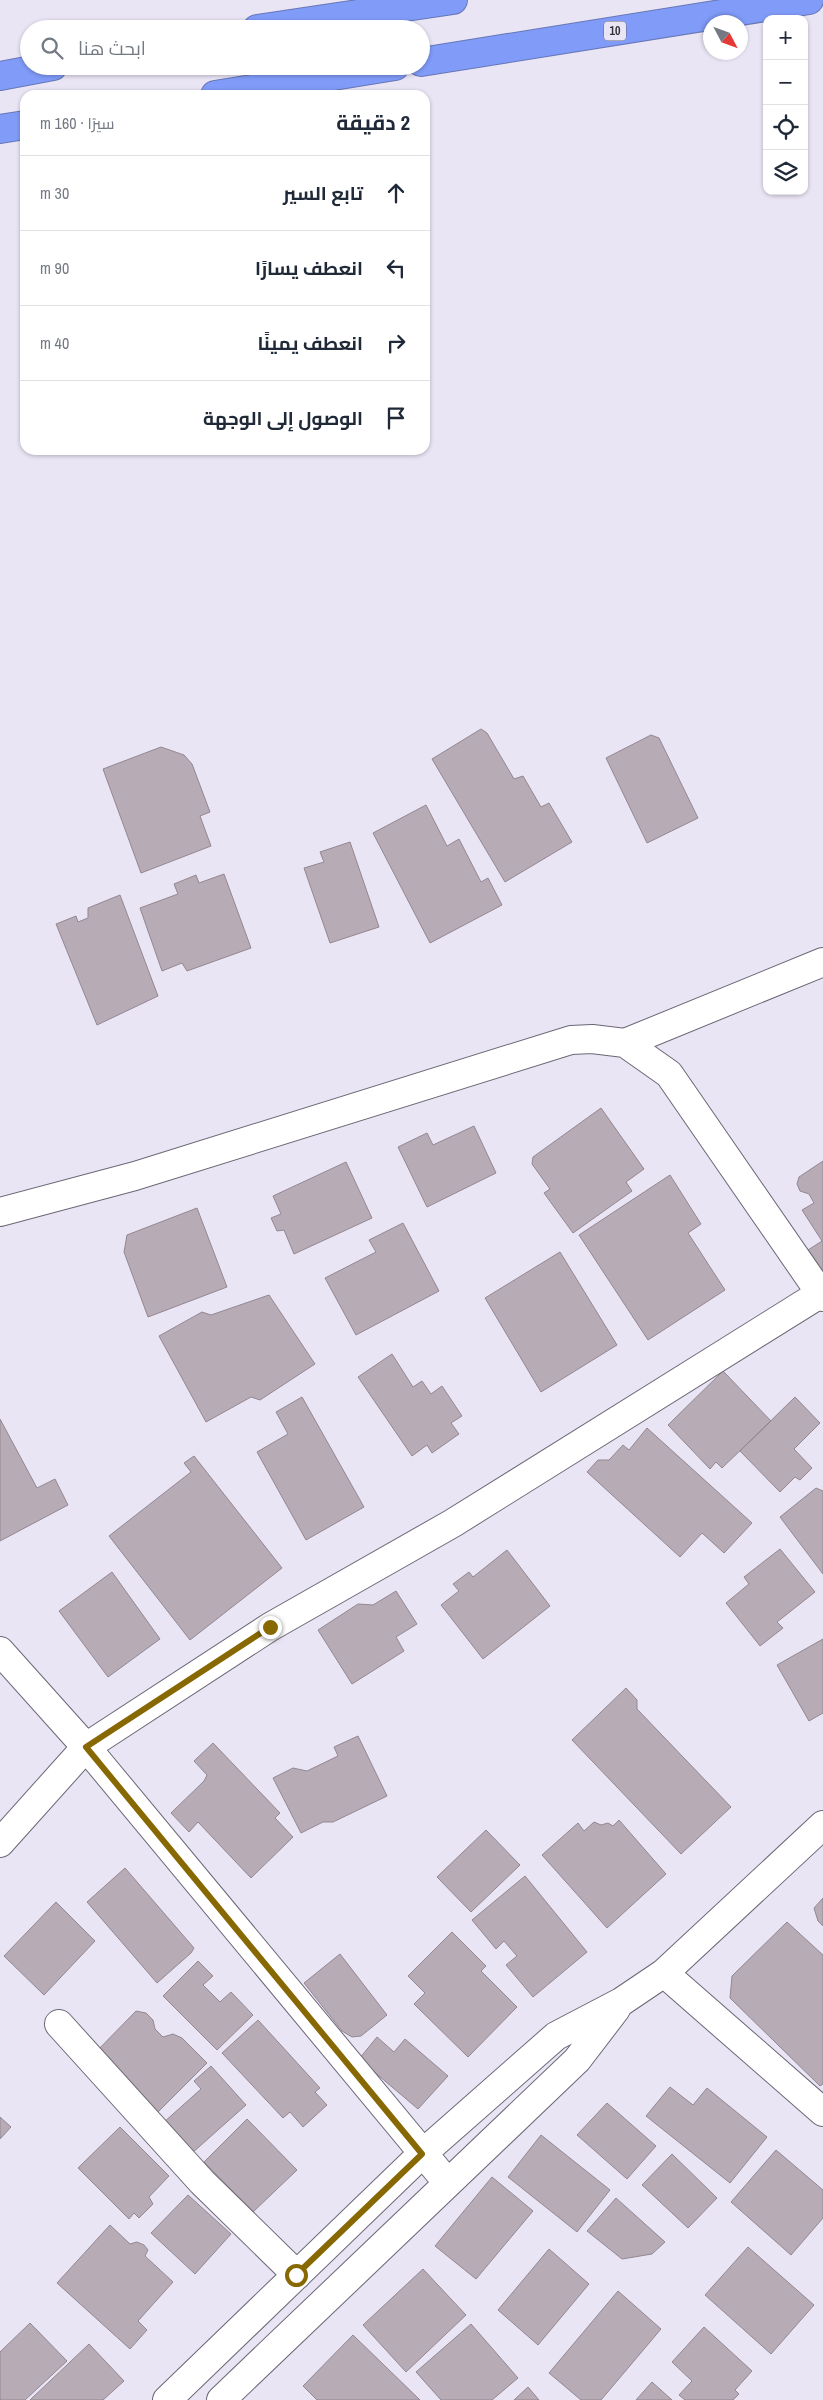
<!DOCTYPE html>
<html lang="ar">
<head>
<meta charset="utf-8">
<style>
	body { margin:0; font-family:"Archivo Narrow",Cairo,sans-serif; background:#f2f2f3; color:#1f2937; direction:rtl }
	.controls { position:absolute; right:15px; top:15px; display:grid; overflow:hidden; border-radius:10px; box-shadow:0 1px 4px #0004 }
	.controls button { width:45px; height:45px; display:grid; place-items:center; padding:0; border:0; border-bottom:1px solid #e0e1e3; background:#fff; color:#1f2937; font:25px sans-serif }
	.compass { position:absolute; left:703px; top:15px; width:45px; height:45px; border-radius:50%; background:#fff; box-shadow:0 1px 4px #0004; rotate:131deg }
	.stop { position:absolute; width:15px; height:15px; margin:-11px; border:4px solid #876803; border-radius:50%; background:#fff }
	.stop.end { background:#876803; border-color:#fff; box-shadow:0 1px 5px #0008 }
	.list { margin:0; padding:0; list-style:none }
	h2 { display:flex; justify-content:space-between; align-items:center; height:65px; margin:0; padding:0 20px; font-size:21px }
	h2 small { font-size:16px; font-weight:400; color:#747a83 }
	.list li { display:grid; grid-template-columns:32px 1fr auto; gap:15px; align-items:center; box-sizing:border-box; height:75px; padding:0 20px; border-top:1px solid #e0e1e3 }
	.list b { display:block; font-size:19px; white-space:nowrap }
	.list em { font-size:16px; font-style:normal; color:#747a83 }
	.icon { flex:none; width:28px; height:28px; fill:none; stroke:currentColor; stroke-width:2; stroke-linecap:round; stroke-linejoin:round }
	.map { position:relative; flex:none; width:823px; height:2400px; overflow:hidden; direction:ltr }
	.search { position:absolute; background:#fff; box-shadow:0 1px 4px #0004; left:20px; top:20px; width:410px; height:55px; display:flex; align-items:center; gap:12px; box-sizing:border-box; padding:0 18px; border-radius:28px; color:#747a83; font-size:19px }
	.panel { position:absolute; background:#fff; box-shadow:0 1px 4px #0004; left:20px; top:90px; width:410px; height:365px; border-radius:15px; direction:rtl }
	.map>svg:first-child { display:block }
</style>
</head>
<body>
<div class="map">
<svg width="823" height="2400" viewBox="0 0 823 2400">
	<rect width="100%" height="100%" fill="#eae5f5"/>
	<path fill="#b7abb6" stroke="#938792" d="M481,729L487,733L514,779L523,776L541,807L549,803L572,842L505,882L432,759Z
		M651,735L659,738L698,818L647,843L606,758Z
		M161,747L184,755L192,764L210,812L200,816L211,846L141,873L103,769Z
		M426,805L447,846L459,839L481,882L488,878L502,905L430,943L373,833Z
		M350,842L379,927L330,943L304,868L324,862L320,852Z
		M224,874L251,948L187,971L182,963L162,971L140,908L178,894L174,884L196,875L199,883Z
		M120,895L158,996L97,1025L56,924L76,916L78,922L88,918V908Z
		M601,1108L644,1169L626,1182L632,1191L573,1233L544,1193L550,1189L532,1164L533,1157Z
		M474,1126L496,1173L427,1207L398,1147L427,1133L433,1145Z
		M823,1161V1272L808,1250L822,1241L802,1210L814,1203L809,1194L800,1191L797,1184L799,1177Z
		M346,1162L372,1218L294,1254L284,1230L277,1231L271,1218L281,1214L273,1196Z
		M670,1175L701,1224L688,1233L725,1290L648,1340L579,1235Z
		M197,1208L227,1287L148,1317L124,1252L127,1235Z
		M403,1223L439,1291L356,1335L325,1278L376,1252L369,1240Z
		M560,1252L617,1345L541,1392L485,1298Z
		M269,1295L315,1364L260,1400L251,1397L206,1422L159,1336L202,1312L211,1315Z
		M392,1354L413,1387L422,1381L431,1394L442,1386L462,1416L451,1423L459,1434L432,1453L427,1445L412,1456L358,1377Z
		M723,1371L771,1421L722,1468L716,1462L710,1469L668,1425Z
		M302,1397L364,1507L306,1540L257,1452L288,1434L276,1412Z
		M795,1397L820,1423L794,1449L812,1468L800,1480L795,1477L780,1492L740,1451Z
		M0,1419L37,1488L55,1479L68,1505L0,1541Z
		M647,1428L752,1523L724,1553L702,1533L680,1557L587,1472L598,1460H609L623,1445L629,1450Z
		M194,1456L282,1568L190,1640L109,1536L191,1472L184,1463Z
		M816,1488L823,1491V1574L780,1517Z
		M780,1549L815,1592L777,1622L783,1628L760,1646L726,1603L749,1584L744,1577Z
		M507,1550L550,1606L483,1659L441,1605L459,1591L453,1584L469,1572L473,1577Z
		M112,1572L160,1639L108,1677L59,1611Z
		M396,1591L417,1624L396,1637L404,1651L352,1684L318,1630L358,1604L373,1605Z
		M823,1639V1713L809,1721L777,1665Z
		M626,1688L637,1700V1709L731,1807L681,1854L572,1740Z
		M358,1736L387,1796L333,1822H323L301,1833L273,1778L293,1768L307,1771L338,1756L334,1747Z
		M213,1743L280,1813L275,1818L293,1837L251,1878L198,1822L189,1832L171,1813L204,1781L207,1775L194,1761Z
		M619,1820L666,1874L607,1928L542,1855L578,1823L584,1831L594,1822L601,1825L608,1823L613,1826Z
		M486,1830L520,1865L471,1912L437,1877Z
		M125,1868L194,1948L191,1953L157,1983L87,1902Z
		M525,1876L587,1952L533,1997L506,1965L517,1956L504,1941L496,1949L472,1920Z
		M823,1898V1926L818,1921L814,1908Z
		M56,1902L95,1941L44,1995L4,1956Z
		M787,1922L823,1955V2084L820,2086L730,1998L732,1976Z
		M452,1932L486,1966L481,1971L517,2007L468,2057L414,2004L425,1993L408,1976Z
		M340,1954L387,2015L361,2036L352,2037L342,2031L304,1983Z
		M198,1961L213,1976L203,1985L220,2002L231,1992L253,2015L217,2050L163,1996Z
		M136,2011L146,2013L153,2020L155,2029L163,2037L173,2034L182,2038L207,2063L153,2117L92,2056Z
		M258,2020L320,2088L315,2092L327,2105L303,2127L290,2112L283,2118L222,2053Z
		M377,2037L394,2052L405,2039L448,2076L418,2109L359,2059Z
		M211,2066L246,2105L191,2154L163,2123L201,2089L194,2081Z
		M670,2087L693,2105L707,2088L767,2137L730,2183L646,2116Z
		M607,2103L656,2146L627,2179L577,2135Z
		M0,2117L11,2127L0,2139Z
		M247,2119L297,2170L253,2212L204,2162Z
		M120,2127L169,2176L149,2197L153,2204L139,2218L134,2213L129,2219L78,2168Z
		M541,2135L610,2190L577,2232L508,2177Z
		M776,2150L823,2190V2218L791,2255L731,2202Z
		M672,2154L717,2198L688,2228L642,2185Z
		M492,2177L533,2211L476,2279L435,2246Z
		M188,2195L231,2234L195,2274L151,2233Z
		M616,2198L665,2242L652,2254L622,2259L587,2231Z
		M110,2225L130,2244L137,2242L144,2245L148,2250L145,2256L173,2282L138,2321L147,2330L130,2349L57,2283Z
		M748,2247L814,2305L771,2354L705,2295Z
		M549,2249L589,2284L538,2345L498,2310Z
		M423,2269L466,2315L406,2372L363,2325Z
		M618,2291L661,2329L601,2400H581L549,2373Z
		M30,2323L67,2361L25,2400H0V2352Z
		M471,2324L518,2378L492,2400H441L416,2372Z
		M704,2327L752,2371L735,2390L739,2394L733,2400H685L679,2395L692,2381L672,2362Z
		M353,2335L420,2400H317L303,2386Z
		M89,2344L124,2381L103,2400H30Z
		M652,2382L672,2400H636Z
		M528,2387L539,2400H514Z"/>
	<g fill="none" stroke-linecap="round" stroke-linejoin="round">
		<defs>
			<path id="minor" d="M625,1043L669,1074L823,1297
				M0,1212L135,1176L571,1040L592,1039L625,1043L823,962
				M0,1651L86,1747L447,2182
				M0,1843L86,1747L270,1627L453,1523L823,1292
				M664,1973L823,2112
				M59,2024L202,2182L297,2275
				M167,2400L422,2154L556,2036L621,2002L664,1973L823,1825
				M221,2400L577,2060L616,2009"/>
			<path id="highway" d="M257,29L453,0
				M421,62L809,0
				M0,76L53,66
				M215,95L395,66
				M0,129L25,125"/>
		</defs>
		<use href="#minor" stroke="#6b6775" stroke-width="30"/>
		<use href="#highway" stroke="#6677b6" stroke-width="30"/>
		<use href="#minor" stroke="#fff" stroke-width="28"/>
		<use href="#highway" stroke="#819bf9" stroke-width="28"/>
	</g>
	<g fill="none" stroke-linecap="round" stroke-linejoin="round">
		<path stroke="#876803" stroke-width="6" d="M270,1627L86,1747L422,2154L296,2275"/>
	</g>
	<g text-anchor="middle" dominant-baseline="central" stroke-width="4" stroke-linejoin="round" paint-order="stroke">
		<rect fill="#eae5f5" stroke="#6b6871" stroke-width="1" x="604" y="21.5" width="22" height="19" rx="4"/>
		<g font-size="12" font-weight="bold" fill="#353339">
			<text x="615" y="31">10</text>
		</g>
	</g>
</svg>
<div class="controls">
<button>+</button>
<button>−</button>
<button><svg class="icon" aria-label="locate" viewBox="0 0 24 24"><circle cx="12" cy="12" r="6"/><path d="M12 2v4M12 18v4M2 12h4M18 12h4"/></svg></button>
<button><svg class="icon" aria-label="layers" viewBox="0 0 24 24"><path d="M12 4l9 5-9 5-9-5zM3 14l9 5 9-5"/></svg></button>
</div>
<svg class="compass" viewBox="-18 -18 36 36"><path d="M0-13l5 13h-10z" fill="#e53935"/><path d="M0 13l5-13h-10z" fill="#747a83"/></svg>
<div class="stop" style="left:296px;top:2275px"></div>
<div class="stop end" style="left:270px;top:1627px"></div>
<div class="search"><svg class="icon" aria-label="search" viewBox="0 0 24 24"><circle cx="10" cy="10" r="6"/><path d="M15 15l6 6"/></svg>ابحث هنا</div>
<section class="panel">
<h2>2 دقيقة<small>سيرًا · 160 m</small></h2>
<ul class="list">
<li><svg class="icon" aria-label="ahead" viewBox="0 0 24 24"><path d="M12 20V5M6 11l6-6 6 6"/></svg><div><b>تابع السير</b></div><em>30 m</em></li>
<li><svg class="icon" aria-label="left" viewBox="0 0 24 24"><path d="M17 20v-9H6M10 6l-5 5 5 5"/></svg><div><b>انعطف يسارًا</b></div><em>90 m</em></li>
<li><svg class="icon" aria-label="right" viewBox="0 0 24 24"><path d="M7 20v-9h11M14 6l5 5-5 5"/></svg><div><b>انعطف يمينًا</b></div><em>40 m</em></li>
<li><svg class="icon" aria-label="arrive" viewBox="0 0 24 24"><path d="M6 21V4h12l-3 4 3 4H6"/></svg><div><b>الوصول إلى الوجهة</b></div></li>
</ul>
</section>
</div>
</body>
</html>
